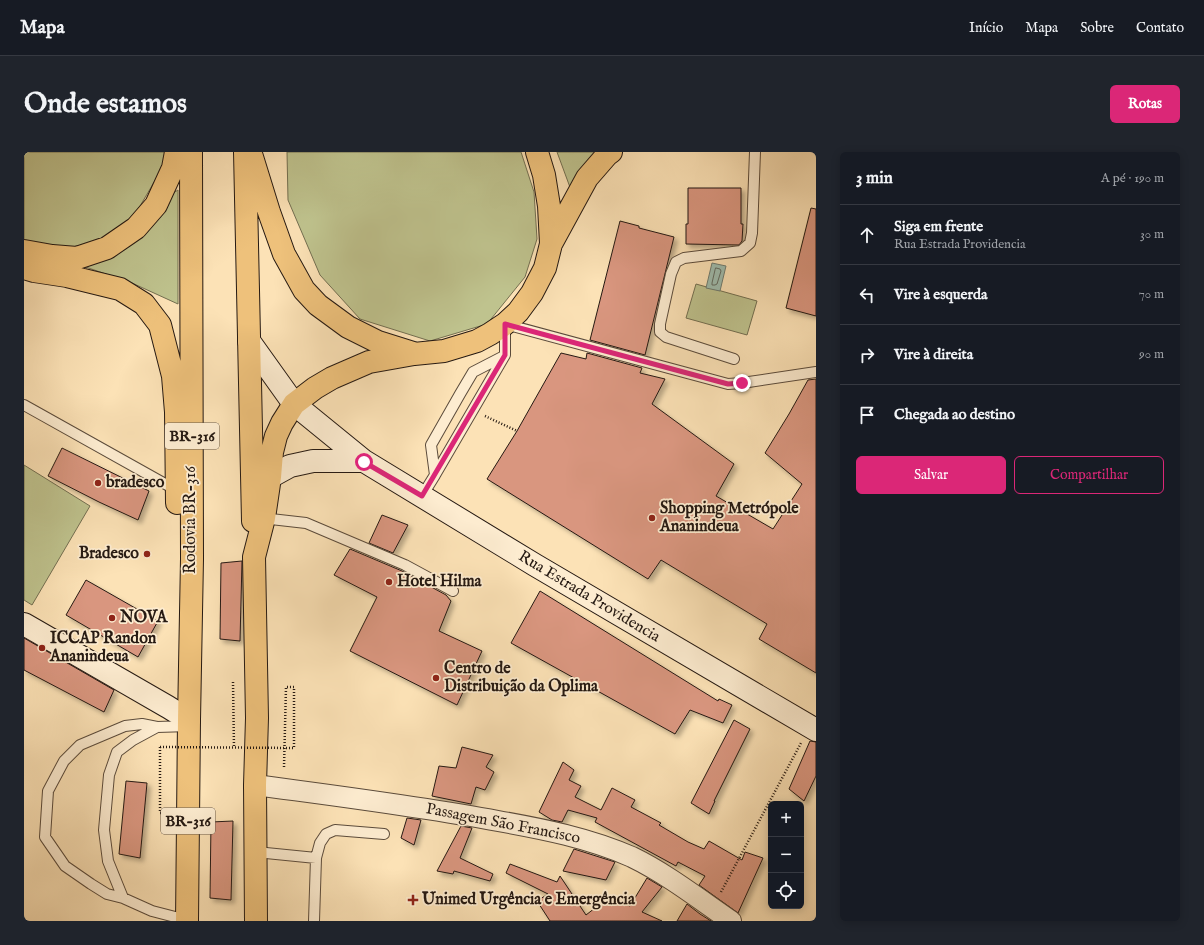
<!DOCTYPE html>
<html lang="pt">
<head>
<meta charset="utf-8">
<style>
	body { margin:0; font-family:"IM FELL English",serif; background:#20242c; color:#f1f3f6 }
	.controls { position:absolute; right:12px; bottom:12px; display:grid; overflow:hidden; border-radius:6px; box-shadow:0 2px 10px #0003 }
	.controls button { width:36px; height:36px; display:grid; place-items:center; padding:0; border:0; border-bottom:1px solid #363941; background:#171b24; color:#f1f3f6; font:20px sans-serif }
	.stop { position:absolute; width:12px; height:12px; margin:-9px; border:3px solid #db2777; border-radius:50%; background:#fff }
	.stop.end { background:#db2777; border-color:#fff; box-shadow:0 1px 4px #0008 }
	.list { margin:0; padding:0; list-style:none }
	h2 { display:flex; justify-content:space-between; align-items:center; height:52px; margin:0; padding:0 16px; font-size:17px }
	h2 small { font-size:13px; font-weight:400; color:#9ea1a6 }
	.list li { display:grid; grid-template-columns:26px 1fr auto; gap:12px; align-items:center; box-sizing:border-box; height:60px; padding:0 16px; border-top:1px solid #363941 }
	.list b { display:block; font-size:15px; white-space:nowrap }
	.list p { margin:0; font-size:13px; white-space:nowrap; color:#9ea1a6 }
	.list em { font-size:13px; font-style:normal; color:#9ea1a6 }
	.actions { display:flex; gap:8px; padding:12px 16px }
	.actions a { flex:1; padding:9px 0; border:1px solid #db2777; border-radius:6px; text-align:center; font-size:14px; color:#db2777 }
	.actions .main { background:#db2777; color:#fff }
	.icon { flex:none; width:22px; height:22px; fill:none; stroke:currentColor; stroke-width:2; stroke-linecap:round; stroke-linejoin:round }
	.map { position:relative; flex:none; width:792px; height:769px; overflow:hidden; border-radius:6px }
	header { display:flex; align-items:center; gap:24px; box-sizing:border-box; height:56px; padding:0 20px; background:#171b24; border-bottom:1px solid #363941 }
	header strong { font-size:19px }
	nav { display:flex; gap:22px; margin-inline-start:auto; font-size:14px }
	.intro { display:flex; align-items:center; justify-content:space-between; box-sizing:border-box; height:96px; padding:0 24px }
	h1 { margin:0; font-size:28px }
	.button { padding:10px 18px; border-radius:6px; background:#db2777; color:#fff; font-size:14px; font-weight:700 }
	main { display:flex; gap:24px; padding:0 24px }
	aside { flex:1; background:#171b24; border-radius:6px; box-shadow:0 2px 10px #0003 }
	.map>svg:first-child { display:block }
</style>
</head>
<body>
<header>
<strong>Mapa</strong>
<nav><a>Início</a><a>Mapa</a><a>Sobre</a><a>Contato</a></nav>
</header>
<div class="intro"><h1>Onde estamos</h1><a class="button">Rotas</a></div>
<main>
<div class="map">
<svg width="792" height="769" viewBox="0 0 792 769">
	<defs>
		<filter id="shadow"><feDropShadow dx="3.5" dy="3.5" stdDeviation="2" flood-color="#0004"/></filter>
	</defs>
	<rect width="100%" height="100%" fill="#fce2b6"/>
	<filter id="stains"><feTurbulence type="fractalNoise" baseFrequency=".005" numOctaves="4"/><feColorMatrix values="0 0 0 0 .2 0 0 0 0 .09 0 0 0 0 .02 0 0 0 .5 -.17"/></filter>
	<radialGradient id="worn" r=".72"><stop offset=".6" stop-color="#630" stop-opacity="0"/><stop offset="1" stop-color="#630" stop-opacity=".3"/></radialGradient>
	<path fill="#bfc38e" stroke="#726e50" d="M0,0H144L142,10L106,71L75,88L40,98L21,92L0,88Z
		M263,0H497L510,40L513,87L501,125L463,172L406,189L336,167L296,123L264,48Z
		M533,0H585L547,38Z
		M154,38V152L108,131L50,111L146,43Z
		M672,132L733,149L723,183L662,166Z
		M0,313L66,354L8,453L0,448Z"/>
	<path fill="#9fbdaf" stroke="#6e7b70" d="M688,111L702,114L696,139L682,136Z"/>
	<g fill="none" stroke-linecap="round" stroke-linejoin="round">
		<path stroke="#626b60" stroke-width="1" d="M692,116L696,117L697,119L693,132L691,133H688V131L691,118Z"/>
	</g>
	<path fill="#d9967f" stroke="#251912" filter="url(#shadow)" d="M664,36H717V72H719L718,89L715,93L662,92V72H664Z
		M787,56L792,57V164L762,156Z
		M596,69L615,74V76L650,85L621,203L566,188Z
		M537,201L562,207L563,201L618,216L616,221L641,227L628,252L710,312L692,344L749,377L778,332L741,301L765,262L784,228L792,227V521L735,487L743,472L637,408L624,427L463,327L493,279Z
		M38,296L125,339L114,368L75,350L24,324Z
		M358,363L384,373L369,401L345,391Z
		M326,397L378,419L422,443L427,449L415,479L458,499L433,553L326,499L353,445L310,423Z
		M218,409L216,489L196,487L197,411Z
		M62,428L134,469L114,505L42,463Z
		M516,439L694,549L695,547L708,553L699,571L666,558L651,582L487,491Z
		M0,486L90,538L80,560L0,518Z
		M710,568L726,577L690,649H691L685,662L667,651Z
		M786,589L792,590V624L780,649L765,637Z
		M438,595L469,603L462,615L470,620L461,638L452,635L447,652L408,644L415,614L432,616Z
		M539,610L550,618L545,628L557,634L551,645L577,658L588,636L611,648L607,655L637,671L635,673L664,690L680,697L685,689L718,708L721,700L739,706L714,761L675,733L681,724L654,710L652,714L571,670L573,666L544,658L538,670L528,668L515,660Z
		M102,629L123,631L116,706L95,702Z
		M383,666L397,668L390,693L377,686Z
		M209,669L207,748L186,746L187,670Z
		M437,674L448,676L436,706L469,722L466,729L430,719L429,722L413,719Z
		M550,697L591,710L582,728L539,719Z
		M486,712L533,730L536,724L562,763L585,745L606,754L623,726L638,735L618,760L638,769H526L513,749L524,742L482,721Z
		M663,752L676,762L687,769H653Z"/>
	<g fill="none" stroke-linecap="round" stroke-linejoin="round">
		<defs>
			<path id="lane" d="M710,207L642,185L636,180V172L647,122L652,110L660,106L717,99L726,91L728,81L731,0
				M0,253L152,338
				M411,323L481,203V172L704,232L718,231L792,220
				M398,344L411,323L407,293L436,242L449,220L480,204
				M238,366L282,371L381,413L429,439
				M232,700L292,706
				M99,746L83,742L67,732L41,714L21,685L24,639L40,609L56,593L101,574L118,572L133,575
				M163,768L128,759L99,746L84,709L80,678L85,623L93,600L109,588L133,575L165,574
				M290,769L292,706L296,691L302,682L311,678L360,682"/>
			<path id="street" d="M231,633C312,644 393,654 474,669C519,677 565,686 608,705C643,722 675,747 707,769"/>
			<path id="secondary" d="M225,189L270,252L340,309L511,413L792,578
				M246,325L266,314L289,309H340
				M0,472L144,555L165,568"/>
			<path id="highway" d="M221,0L229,369
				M513,0L520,23L525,54L527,91
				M228,5L245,60L260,102L280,138L294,153L324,175L354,190L389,201
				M0,99L28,104L53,106L83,96L112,76L132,53L149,16L152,0
				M0,116L10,119L43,124L96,137L120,152L136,173L149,224L152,260L153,351
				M163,769L165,568L168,407L167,0
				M232,769L231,633L233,566L230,405L240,366L246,325L248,300L252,284L258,271L270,252L291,236L308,226L345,210L390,202L420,199L453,189L466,182L481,172L494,160L508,141L521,116L527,92L563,26L583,3L587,0"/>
		</defs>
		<use href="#lane" stroke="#5b4b3b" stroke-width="12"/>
		<use href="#street" stroke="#5b4b3b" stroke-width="22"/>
		<use href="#secondary" stroke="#251912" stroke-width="24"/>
		<use href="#highway" stroke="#251912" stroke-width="24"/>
		<path stroke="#251912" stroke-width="2.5" stroke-dasharray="1 2" stroke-linecap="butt" d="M461,264L493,279
			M209,530L210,596
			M136,595V661H143V660
			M260,615L262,535H270V596
			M697,740L777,591"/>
		<use href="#lane" stroke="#fdecd0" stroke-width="10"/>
		<use href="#street" stroke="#fdecd0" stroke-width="20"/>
		<use href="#secondary" stroke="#fdecd0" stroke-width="22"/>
		<use href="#highway" stroke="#eec17b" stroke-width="22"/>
		<path stroke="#251912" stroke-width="2.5" stroke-dasharray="1 2" stroke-linecap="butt" d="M136,595L270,596"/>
	</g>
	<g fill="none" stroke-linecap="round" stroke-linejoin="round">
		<path stroke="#db2777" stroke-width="5" d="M340,310L398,344L481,203V172L704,232L718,231"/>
	</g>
	<g fill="#8f2418" stroke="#fdecd0" stroke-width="1.5">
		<circle cx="74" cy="331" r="4"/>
		<circle cx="628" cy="366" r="4"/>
		<circle cx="123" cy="402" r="4"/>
		<circle cx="365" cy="430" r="4"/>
		<circle cx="88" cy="466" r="4"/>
		<circle cx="18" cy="496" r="4"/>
		<circle cx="412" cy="526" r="4"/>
		<path d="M387 742h4v4h4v4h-4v4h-4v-4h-4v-4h4z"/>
	</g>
	<g text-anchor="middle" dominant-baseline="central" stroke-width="3.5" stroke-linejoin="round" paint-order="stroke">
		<g fill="#fdecd0" stroke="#66584b" stroke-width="1">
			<rect x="141" y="271" width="54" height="26" rx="3"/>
			<rect x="137" y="656" width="54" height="26" rx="3"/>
		</g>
		<g font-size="15" font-weight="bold" fill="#251912">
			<text x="168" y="284">BR-316</text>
			<text x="164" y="669">BR-316</text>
		</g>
		<g font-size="16" font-weight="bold" fill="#251912" stroke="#fdecd0" text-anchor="start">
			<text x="82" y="331">bradesco</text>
			<text x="636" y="357">Shopping Metrópole<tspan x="636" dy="18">Ananindeua</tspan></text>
			<text x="115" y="402" text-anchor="end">Bradesco</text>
			<text x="373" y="430">Hotel Hilma</text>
			<text x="96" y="466">NOVA</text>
			<text x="26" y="487">ICCAP Randon<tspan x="26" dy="18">Ananindeua</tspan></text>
			<text x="420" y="517">Centro de<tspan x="420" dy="18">Distribuição da Oplima</tspan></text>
			<text x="398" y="748">Unimed Urgência e Emergência</text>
		</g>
		<g font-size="16" fill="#251912" stroke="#fdecd0">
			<text transform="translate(167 368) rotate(-90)">Rodovia BR-316</text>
			<text transform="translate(565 445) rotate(31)">Rua Estrada Providencia</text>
			<text transform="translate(479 672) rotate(11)">Passagem São Francisco</text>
		</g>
	</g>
	<rect width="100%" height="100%" filter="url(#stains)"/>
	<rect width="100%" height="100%" fill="url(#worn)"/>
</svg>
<div class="controls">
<button>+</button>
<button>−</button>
<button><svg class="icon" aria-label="locate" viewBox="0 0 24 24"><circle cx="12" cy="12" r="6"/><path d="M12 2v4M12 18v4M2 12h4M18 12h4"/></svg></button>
</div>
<div class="stop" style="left:340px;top:310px"></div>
<div class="stop end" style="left:718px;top:231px"></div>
</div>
<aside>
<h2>3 min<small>A pé · 190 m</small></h2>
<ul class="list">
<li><svg class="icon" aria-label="ahead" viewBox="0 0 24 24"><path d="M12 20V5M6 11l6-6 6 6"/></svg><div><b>Siga em frente</b><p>Rua Estrada Providencia</p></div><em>30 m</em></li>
<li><svg class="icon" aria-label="left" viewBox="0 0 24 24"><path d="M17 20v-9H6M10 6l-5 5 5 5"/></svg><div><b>Vire à esquerda</b></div><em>70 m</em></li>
<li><svg class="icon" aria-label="right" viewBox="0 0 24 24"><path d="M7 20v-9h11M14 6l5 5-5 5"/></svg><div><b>Vire à direita</b></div><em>90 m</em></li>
<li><svg class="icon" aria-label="arrive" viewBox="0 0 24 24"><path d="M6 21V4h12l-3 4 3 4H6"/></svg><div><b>Chegada ao destino</b></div></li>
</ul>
<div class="actions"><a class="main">Salvar</a><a>Compartilhar</a></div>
</aside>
</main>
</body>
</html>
